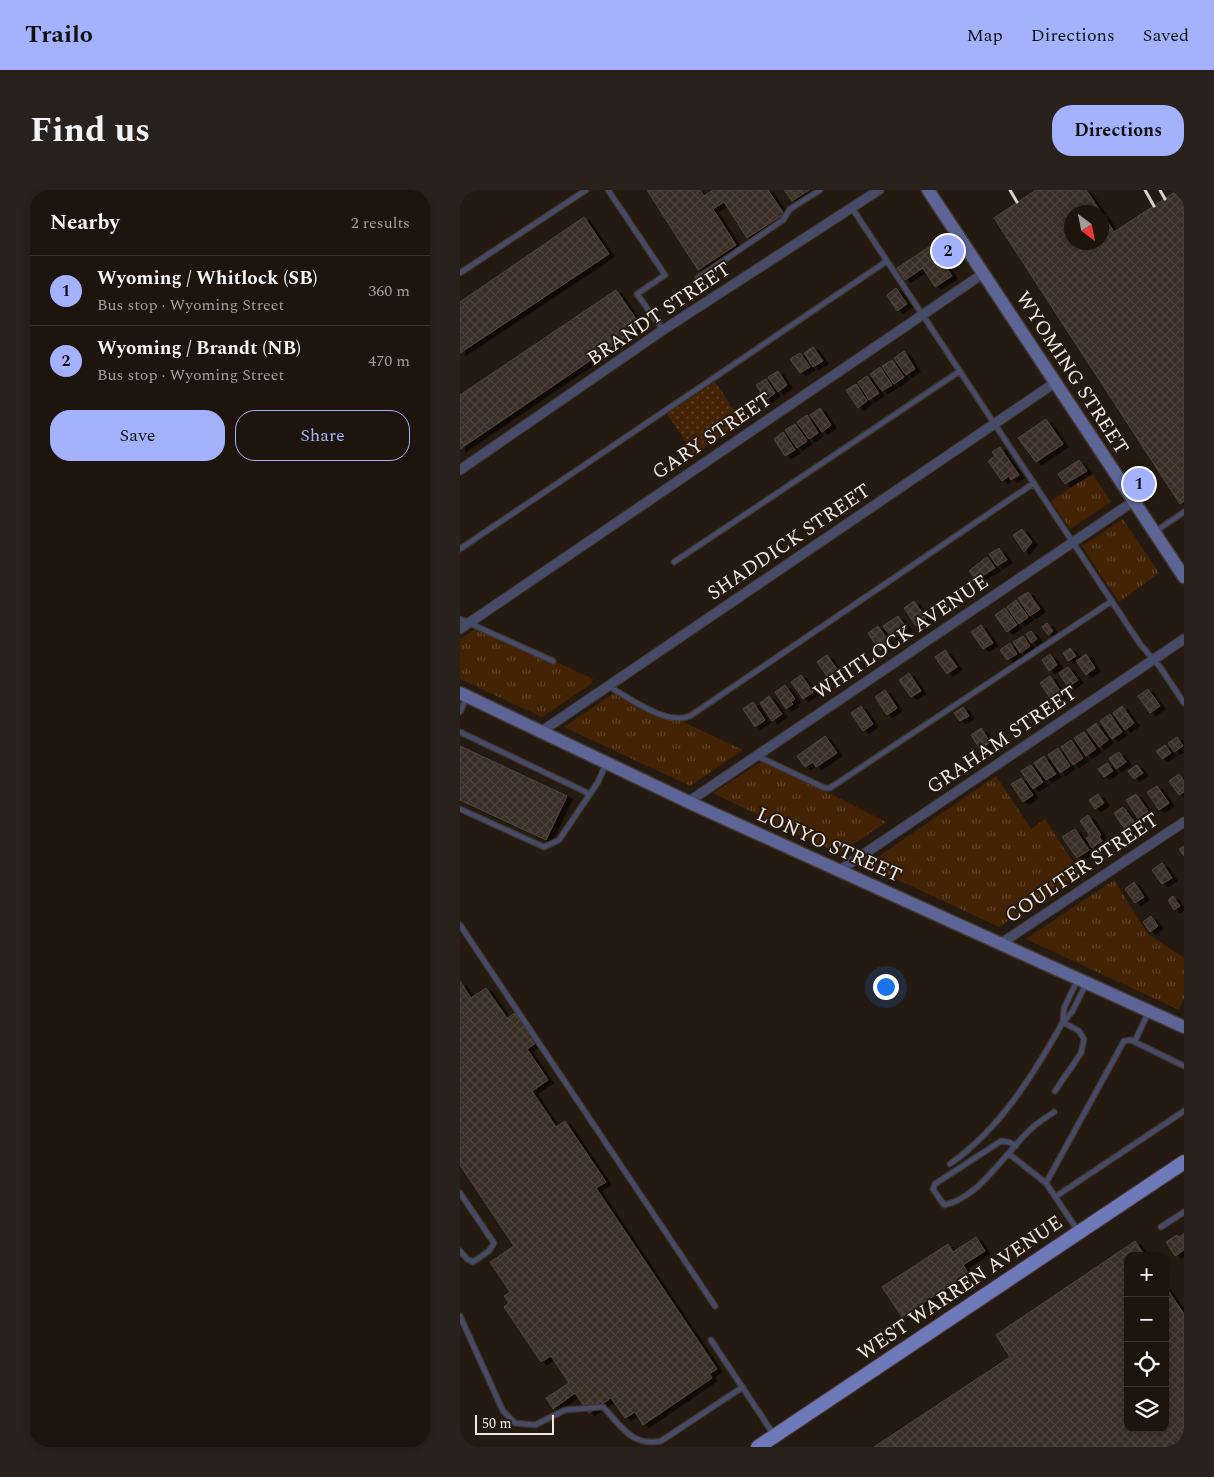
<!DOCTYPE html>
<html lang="en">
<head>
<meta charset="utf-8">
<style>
	body { margin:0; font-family:Spectral,serif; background:#29211b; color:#f1f3f6 }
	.controls { position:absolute; right:15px; bottom:15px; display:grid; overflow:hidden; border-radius:10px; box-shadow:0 2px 8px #0003 }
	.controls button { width:45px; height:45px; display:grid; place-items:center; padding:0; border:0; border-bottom:1px solid #3a332e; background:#1c140d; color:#f1f3f6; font:25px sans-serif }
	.compass { position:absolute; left:604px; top:15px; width:45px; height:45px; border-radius:50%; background:#1c140d; box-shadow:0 2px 8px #0003; rotate:148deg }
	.scale { position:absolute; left:15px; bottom:12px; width:79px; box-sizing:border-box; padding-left:5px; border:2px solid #f1e8e2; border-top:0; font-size:14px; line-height:18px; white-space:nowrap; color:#f1e8e2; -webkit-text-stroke:4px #251a11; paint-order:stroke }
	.you { position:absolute; left:425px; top:796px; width:18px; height:18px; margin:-12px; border:4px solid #fff; border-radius:50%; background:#1a73e8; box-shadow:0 0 0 8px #1a73e833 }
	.badge { display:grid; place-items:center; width:32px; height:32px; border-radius:50%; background:#a4b1fc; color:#111; font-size:16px; font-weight:700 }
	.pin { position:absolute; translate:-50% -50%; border:2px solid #fff; box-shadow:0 1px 5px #0006 }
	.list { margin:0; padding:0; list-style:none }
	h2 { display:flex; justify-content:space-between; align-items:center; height:65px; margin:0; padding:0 20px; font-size:21px }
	h2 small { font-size:16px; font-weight:400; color:#a09e9d }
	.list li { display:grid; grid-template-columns:32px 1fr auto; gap:15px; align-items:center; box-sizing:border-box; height:70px; padding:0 20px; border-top:1px solid #3a332e }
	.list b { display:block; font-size:19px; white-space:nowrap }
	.list p { margin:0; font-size:16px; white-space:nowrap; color:#a09e9d }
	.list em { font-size:16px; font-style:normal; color:#a09e9d }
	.actions { display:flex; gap:10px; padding:15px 20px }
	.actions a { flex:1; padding:11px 0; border:1px solid #a4b1fc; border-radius:20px; text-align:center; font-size:18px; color:#a4b1fc }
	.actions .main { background:#a4b1fc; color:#111 }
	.icon { flex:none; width:28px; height:28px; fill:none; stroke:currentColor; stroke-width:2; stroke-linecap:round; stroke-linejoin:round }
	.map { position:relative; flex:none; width:724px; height:1257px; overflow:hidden; border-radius:20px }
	header { display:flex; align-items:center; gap:30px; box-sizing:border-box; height:70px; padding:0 25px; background:#a4b1fc; color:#111 }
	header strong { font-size:24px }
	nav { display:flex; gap:28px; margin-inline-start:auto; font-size:18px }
	.intro { display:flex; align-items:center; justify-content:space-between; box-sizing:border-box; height:120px; padding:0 30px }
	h1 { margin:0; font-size:35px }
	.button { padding:12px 22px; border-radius:20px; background:#a4b1fc; color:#111; font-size:18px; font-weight:700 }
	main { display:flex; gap:30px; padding:0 30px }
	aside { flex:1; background:#1c140d; border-radius:20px; box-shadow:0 2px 8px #0003 }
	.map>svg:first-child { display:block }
</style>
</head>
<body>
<header>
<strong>Trailo</strong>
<nav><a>Map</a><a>Directions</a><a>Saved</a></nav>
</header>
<div class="intro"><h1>Find us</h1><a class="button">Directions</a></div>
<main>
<aside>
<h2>Nearby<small>2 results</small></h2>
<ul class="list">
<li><span class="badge">1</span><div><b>Wyoming / Whitlock (SB)</b><p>Bus stop · Wyoming Street</p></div><em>360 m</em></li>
<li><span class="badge">2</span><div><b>Wyoming / Brandt (NB)</b><p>Bus stop · Wyoming Street</p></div><em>470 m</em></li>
</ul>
<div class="actions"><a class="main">Save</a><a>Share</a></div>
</aside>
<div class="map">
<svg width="724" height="1257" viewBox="0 0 724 1257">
	<defs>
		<pattern id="grass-tufts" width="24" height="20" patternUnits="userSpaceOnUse" patternTransform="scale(1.25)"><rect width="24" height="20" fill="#442305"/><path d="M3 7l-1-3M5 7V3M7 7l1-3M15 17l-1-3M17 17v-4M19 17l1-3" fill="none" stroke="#5f4329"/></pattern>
		<pattern id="park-dots" width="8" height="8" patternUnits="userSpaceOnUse" patternTransform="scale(1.25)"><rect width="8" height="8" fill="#442305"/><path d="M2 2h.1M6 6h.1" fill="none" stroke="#5f4329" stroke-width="1.8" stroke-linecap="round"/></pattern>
		<pattern id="building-cross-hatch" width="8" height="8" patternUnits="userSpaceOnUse" patternTransform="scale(1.25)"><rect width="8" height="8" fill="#3b2f26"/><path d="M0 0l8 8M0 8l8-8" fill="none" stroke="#4e433b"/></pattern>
		<filter id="shadow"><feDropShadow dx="5.5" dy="3" stdDeviation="0" flood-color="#0009"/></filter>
	</defs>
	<rect width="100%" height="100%" fill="#251a11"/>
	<path fill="url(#grass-tufts)" d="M632,283L651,312L610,339L591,311Z
		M663,329L699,383L659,412L622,356Z
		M20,436L133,489L131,494L82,527L0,489V449Z
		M157,501L283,560L230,596L104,537Z
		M304,570L426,632L379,664L253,603Z
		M536,586L571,639L585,629L620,683L539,737L406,675Z
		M654,690L688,744L724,768V808L719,820L566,749Z"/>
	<path fill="url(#park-dots)" d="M255,192L282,232L234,264L207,224Z"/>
	<path fill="url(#building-cross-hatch)" stroke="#52453b" filter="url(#shadow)" d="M187,0H240L244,6L253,0H308L324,24L287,48L264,12L253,19L276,55L238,80Z
		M324,0H349L332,11Z
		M576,0H626L641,22H612V52H642V23L654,42L718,0H722L724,3V311L720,314L534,28Z
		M124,27L149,64L0,163V112Z
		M472,55L492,86L475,97L463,78L445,90L437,78Z
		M436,98L447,114L437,121L427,105Z
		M156,100L181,136L0,259V205Z
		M353,157L363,171L353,177L344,163Z
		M444,161L455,179L446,185L434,168Z
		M340,163L350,177L340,183L330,169Z
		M432,170L444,187L434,194L422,176Z
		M420,177L432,195L422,201L410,184Z
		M318,181L327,195L318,202L308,187Z
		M407,186L419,203L409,210L398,192Z
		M306,189L315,203L306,210L296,195Z
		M396,194L407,211L398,218L386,200Z
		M360,218L371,235L362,242L350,225Z
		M347,225L358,243L349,249L337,232Z
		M586,229L603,254L576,272L558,248Z
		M335,234L347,251L337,258L325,240Z
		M323,242L335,260L325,266L314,249Z
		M540,257L559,285L551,290L549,286L542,291L528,271L535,266L532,262Z
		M619,270L627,281L605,294L598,284Z
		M562,339L572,352L564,362L553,345Z
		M539,358L547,370L537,376L529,364Z
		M527,367L535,378L516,390L509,381Z
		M568,402L580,419L570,426L558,408Z
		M556,410L568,427L559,434L547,417Z
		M454,411L466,429L456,436L444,418Z
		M545,418L557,435L547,442L535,425Z
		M438,426L447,438L432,448L423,436Z
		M587,433L593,441L588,445L582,437Z
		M521,435L533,453L523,459L511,442Z
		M418,436L430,453L420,460L408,443Z
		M571,441L577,449L571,453L566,444Z
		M563,446L570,456L560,463L553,452Z
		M550,453L557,464L547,470L540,460Z
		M610,458L616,466L608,471L603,463Z
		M485,460L497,477L487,484L475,467Z
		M590,464L597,475L589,481L582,470Z
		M626,464L635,478L626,485L616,471Z
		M367,465L379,482L369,489L357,472Z
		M608,477L618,490L608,497L599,483Z
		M449,483L461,501L451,507L439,490Z
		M341,485L353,502L343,509L331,492Z
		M590,486L602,504L592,511L580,493Z
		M325,495L335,509L331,512L333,514L326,519L315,502Z
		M688,499L700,516L690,523L678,506Z
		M425,500L437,518L427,525L415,507Z
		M309,506L322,524L312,531L300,513Z
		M293,512L305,530L295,537L283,519Z
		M401,516L413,534L403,541L391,523Z
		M662,516L674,533L665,540L653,523Z
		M503,517L509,526L500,531L494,523Z
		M650,524L662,542L652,549L640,531Z
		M636,533L648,550L639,557L627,540Z
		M521,538L530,552L520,559L511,545Z
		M624,542L636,559L626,566L614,548Z
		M365,546L377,563L356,577L353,572L345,577L337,566Z
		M717,547L723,556L714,562L708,553Z
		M611,550L623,568L613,575L601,557Z
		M705,555L711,563L702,569L696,561Z
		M0,556L107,606L86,650L0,610Z
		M598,558L610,576L600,583L588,565Z
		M659,562L666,572L656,579L649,568Z
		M584,566L596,584L586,590L574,573Z
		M647,573L653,581L644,587L638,579Z
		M571,575L583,592L573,599L561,581Z
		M677,575L683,583L674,589L668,581Z
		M719,584L724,591V602L719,605L709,591Z
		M561,588L573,605L563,612L551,594Z
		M697,596L709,613L699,620L687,602Z
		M638,604L644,613L635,619L629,610Z
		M676,604L688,621L678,628L666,610Z
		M663,617L676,634L666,641L654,623Z
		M628,625L641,645L639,646L642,651L632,658L626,648L630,646L620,631Z
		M615,639L629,660L617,668L602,647Z
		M724,656V666L719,659Z
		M702,673L712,688L702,694L692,680Z
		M674,692L684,707L675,713L665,699Z
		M713,706L720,716L714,720L708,710Z
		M691,726L698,736L690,742L683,732Z
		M0,791L11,808L26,798L47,828L55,823L76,853L67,859L88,890L72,901L96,937L105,931L146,992L136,998L257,1179L249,1184L252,1188L183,1235L175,1222L165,1228L151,1208L129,1223L115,1203L93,1219L86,1208L109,1193L91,1166L81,1172L44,1117L49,1113L44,1106L50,1102L30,1072L54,1056L0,975Z
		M724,1044V1060L715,1066L706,1052L717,1045L719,1047Z
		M516,1047L525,1061L503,1075L508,1083L442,1127L422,1097L488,1054L493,1062Z
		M675,1051L685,1066H668V1238H705V1096L724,1124V1257H414L550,1167L536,1145Z"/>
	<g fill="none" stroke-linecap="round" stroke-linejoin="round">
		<defs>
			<path id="lane" d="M148,0L205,85L177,104L203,140
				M392,18L680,454L700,477L724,513
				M0,83L126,0
				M238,88L323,30L330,19L360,0
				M696,341L724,322
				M0,359L427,71
				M214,372L500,181
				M0,429L93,471
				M148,496C170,508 206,536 230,526L574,293
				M0,522L7,507
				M0,542L130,604
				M297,566L365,598H370L652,411
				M0,619L84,657L99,650L138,592L146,574
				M0,735L255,1116
				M603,832L604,818L618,789
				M603,832L612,822L626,794
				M675,851L688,823
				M556,956L549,952L541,951L475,994L473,999L484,1015C520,1008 546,961 572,938C578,932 587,927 594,922
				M549,964L586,993L618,1041
				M490,974C541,938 573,885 603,832L619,841L624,849L621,863L595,901
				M586,993L664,851L671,850L724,876
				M0,1003L34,1053L29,1061L13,1072L7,1069L0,1061
				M595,1007L724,921
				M701,1037L724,1022
				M0,1126L43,1221L55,1233L75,1235L105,1220L143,1217C161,1235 171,1257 201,1251L283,1197
				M251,1150L314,1245"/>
			<path id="street" d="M0,280L203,140L419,0
				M0,439L524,83
				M82,541L596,192
				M228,612L674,311
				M380,680L724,449
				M540,754L724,632"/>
			<path id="secondary" d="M468,0L724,387
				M0,503L237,616L724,837"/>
			<path id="primary" d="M298,1257L724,972"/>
		</defs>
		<use href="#lane" stroke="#42372e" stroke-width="7"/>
		<use href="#street" stroke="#42372e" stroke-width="11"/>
		<use href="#secondary" stroke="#42372e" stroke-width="15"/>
		<use href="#primary" stroke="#42372e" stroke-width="16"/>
		<use href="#lane" stroke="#464b6a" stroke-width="4.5"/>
		<use href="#street" stroke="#464b6a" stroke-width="9"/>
		<use href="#secondary" stroke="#5d6597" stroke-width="12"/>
		<use href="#primary" stroke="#6e79b9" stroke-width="14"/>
		<path stroke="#dad1ca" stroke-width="3" d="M550,0L557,12
			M685,0L694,16
			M700,0L705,9"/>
	</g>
	<g text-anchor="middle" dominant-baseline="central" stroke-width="4" stroke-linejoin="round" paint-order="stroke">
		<g font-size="20" fill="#f1e8e2" stroke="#251a11">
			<text transform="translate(199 124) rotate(-34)">BRANDT STREET</text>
			<text transform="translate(612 183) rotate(57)">WYOMING STREET</text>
			<text transform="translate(252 246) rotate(-34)">GARY STREET</text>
			<text transform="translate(329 352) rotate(-34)">SHADDICK STREET</text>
			<text transform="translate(441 447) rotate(-34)">WHITLOCK AVENUE</text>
			<text transform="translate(542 550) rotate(-34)">GRAHAM STREET</text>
			<text transform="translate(369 655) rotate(24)">LONYO STREET</text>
			<text transform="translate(622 678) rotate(-34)">COULTER STREET</text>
			<text transform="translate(500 1098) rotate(-34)">WEST WARREN AVENUE</text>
		</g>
	</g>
</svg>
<div class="controls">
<button>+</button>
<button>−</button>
<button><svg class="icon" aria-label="locate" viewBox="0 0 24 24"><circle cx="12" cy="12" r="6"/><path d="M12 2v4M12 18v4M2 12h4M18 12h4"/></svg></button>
<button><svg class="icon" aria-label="layers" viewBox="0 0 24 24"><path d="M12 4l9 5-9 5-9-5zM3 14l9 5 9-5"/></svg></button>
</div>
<svg class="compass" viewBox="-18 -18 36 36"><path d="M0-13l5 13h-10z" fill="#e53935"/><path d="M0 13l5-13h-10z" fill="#a09e9d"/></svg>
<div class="scale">50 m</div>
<div class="you"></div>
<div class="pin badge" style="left:679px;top:294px">1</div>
<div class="pin badge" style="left:488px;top:61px">2</div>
</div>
</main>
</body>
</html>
